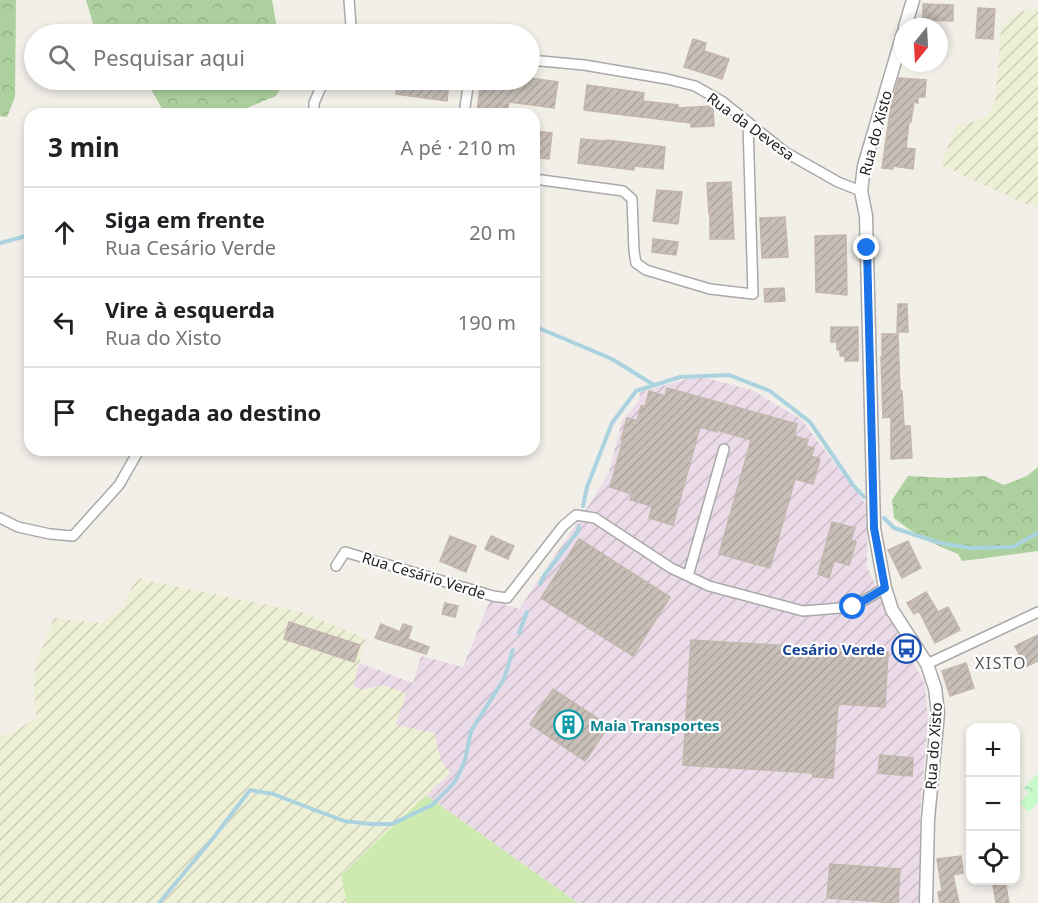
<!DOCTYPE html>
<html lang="pt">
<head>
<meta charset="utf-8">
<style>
	body { margin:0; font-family:"Noto Sans",sans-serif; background:#f2f2f2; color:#202124 }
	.controls { position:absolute; right:18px; bottom:18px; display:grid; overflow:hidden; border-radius:12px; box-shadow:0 3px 9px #0003 }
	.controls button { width:54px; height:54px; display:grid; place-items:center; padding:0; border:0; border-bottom:2px solid #e0e0e0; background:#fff; color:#202124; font:30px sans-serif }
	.compass { position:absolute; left:894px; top:18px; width:54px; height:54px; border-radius:50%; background:#fff; box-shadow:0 3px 9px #0003; rotate:198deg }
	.stop { position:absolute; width:18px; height:18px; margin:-14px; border:4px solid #1a73e8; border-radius:50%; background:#fff }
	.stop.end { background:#1a73e8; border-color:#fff; box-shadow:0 2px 6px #0008 }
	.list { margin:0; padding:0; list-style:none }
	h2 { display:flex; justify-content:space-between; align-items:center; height:78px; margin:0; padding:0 24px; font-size:26px }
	h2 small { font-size:20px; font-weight:400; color:#757577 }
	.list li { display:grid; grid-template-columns:39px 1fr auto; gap:18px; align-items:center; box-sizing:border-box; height:90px; padding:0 24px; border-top:2px solid #e0e0e0 }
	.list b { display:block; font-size:22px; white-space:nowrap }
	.list p { margin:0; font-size:20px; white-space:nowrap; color:#757577 }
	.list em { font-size:20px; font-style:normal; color:#757577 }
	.icon { flex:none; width:33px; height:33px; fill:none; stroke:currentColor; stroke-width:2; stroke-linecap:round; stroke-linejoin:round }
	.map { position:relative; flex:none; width:1038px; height:903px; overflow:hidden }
	.search { position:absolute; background:#fff; box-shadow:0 3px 9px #0003; left:24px; top:24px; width:516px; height:66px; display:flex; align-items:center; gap:15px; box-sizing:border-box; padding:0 21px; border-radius:33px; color:#757577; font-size:22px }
	.panel { position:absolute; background:#fff; box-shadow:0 3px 9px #0003; left:24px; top:108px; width:516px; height:348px; border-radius:18px }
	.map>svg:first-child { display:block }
</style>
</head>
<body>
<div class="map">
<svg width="1038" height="903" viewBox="0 0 1038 903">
	<defs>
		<pattern id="industrial-furrows" width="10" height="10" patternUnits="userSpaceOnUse" patternTransform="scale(1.5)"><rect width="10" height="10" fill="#ebdbe8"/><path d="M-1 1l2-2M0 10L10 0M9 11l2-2" fill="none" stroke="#c9bcc7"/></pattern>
		<pattern id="farmland-furrows" width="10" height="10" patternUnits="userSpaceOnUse" patternTransform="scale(1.5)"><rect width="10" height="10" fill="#eef0d5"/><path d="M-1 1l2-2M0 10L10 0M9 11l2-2" fill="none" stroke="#ccceb7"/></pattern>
		<pattern id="forest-crowns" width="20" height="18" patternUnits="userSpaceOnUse" patternTransform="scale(1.5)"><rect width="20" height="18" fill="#add19e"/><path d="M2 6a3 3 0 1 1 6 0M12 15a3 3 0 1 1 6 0" fill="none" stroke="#95b388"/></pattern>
		<pattern id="park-crowns" width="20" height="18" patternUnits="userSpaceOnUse" patternTransform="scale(1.5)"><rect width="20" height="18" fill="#c8facc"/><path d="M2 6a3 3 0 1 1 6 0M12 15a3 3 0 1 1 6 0" fill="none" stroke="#acd6af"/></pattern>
		<pattern id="building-hatch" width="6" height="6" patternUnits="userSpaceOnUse" patternTransform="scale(1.5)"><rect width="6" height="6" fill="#c7bfb8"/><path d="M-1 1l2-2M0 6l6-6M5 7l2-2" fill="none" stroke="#aba49e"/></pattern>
	</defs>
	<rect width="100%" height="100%" fill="#f2efe9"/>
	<path fill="url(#industrial-furrows)" d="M698,376L752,390L801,419L868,507L867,567L898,634L925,684L928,720L920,814V903H578L426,795L450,773L441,761L434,733L396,725L382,685L363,690L353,686L359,663L413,683L421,656L463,667L490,600L519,609L593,499L609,472L622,421L639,401L640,392Z"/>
	<path fill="url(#farmland-furrows)" d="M1038,9V206L1025,204L941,165L956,125L973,122L988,115L995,101L1001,28L1016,12Z
		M136,578L301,612L366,638L353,686L363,690L382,685L406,693L396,725L434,733L441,761L450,773L341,874L347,903H0V735H9L36,718L33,677L37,661L54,618L102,623L123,607Z"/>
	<path fill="#cdebb0" d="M426,795L578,903H347L341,875Z"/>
	<path fill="url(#forest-crowns)" d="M0,0H16L15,97L7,117L0,116Z
		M86,0H272L278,34H96Z
		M136,80H285L276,96L247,108L174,114H165L148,84Z
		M1038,467V551L962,561L958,554C935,545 913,534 894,518L892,500L908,476L948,478L985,476L1004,485L1027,476Z"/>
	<path fill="url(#park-crowns)" d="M1038,773V804H1037L1029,812L1019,803L1029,793L1024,788Z"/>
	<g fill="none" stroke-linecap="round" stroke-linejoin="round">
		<path stroke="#aad3df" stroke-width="4" d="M0,243L30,235
			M534,326L612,359L654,385
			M583,506L587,487L612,423L636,391L680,377L729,375L770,391L810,422L853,485L864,497
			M884,518L894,528L940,543L971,548L1013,547L1038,533
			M540,584L544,576L578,531L579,526
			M519,633L527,612
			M159,903L214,837L250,790L273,794L344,821L370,824H392L432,805L453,784L460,772L465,760L471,731L504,679L513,650"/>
	</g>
	<path fill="url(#building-hatch)" stroke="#c4b6ab" stroke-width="1.5" d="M923,4L953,5V21L923,20Z
		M978,8L995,9L993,39L976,38Z
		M693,39L706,43L704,51L729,59L722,79L684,67Z
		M530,78L558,82L554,108L509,102L507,114L477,112L481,80H499L527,83L528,80Z
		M899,78L926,80L925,97H918V103L914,102L911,122H909L906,148L915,149L913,169L893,166V169L882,168L891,105Z
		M398,80H449L447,101L396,94Z
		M587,85L644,93L643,101L678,105V108L713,106L714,126L691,127V123L584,110Z
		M534,131L552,133L549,159L534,157Z
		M581,139L606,141L607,140L665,147L663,169L634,166V170L578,163Z
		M731,182L734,239H710V214H709L707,183Z
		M657,190L682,192L678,224L653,221Z
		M785,217L788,257L762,258L760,218Z
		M846,235L847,295L816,292L815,236Z
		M653,239L678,242L676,255L652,252Z
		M784,288L785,301L765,302L764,289Z
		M898,304H907L908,332H897Z
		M831,327H858V361H845V356H840V350H837V342H831Z
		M882,334H898L900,391H902L904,426H910L912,458L891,459V417L883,418L881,357H882Z
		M667,388L797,424L794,436L808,440L806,446L814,448L811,456L820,459L813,484L795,479L770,568L719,554L751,440L717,430V432L700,427L673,525L649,518L652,506L630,500L632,494L610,487L623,440H621L627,418L637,421L641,406L645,407L649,391L665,396Z
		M832,522L855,528L851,540L856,542L849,565L834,561L829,578L818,574Z
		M450,536L476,546L466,572L440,561Z
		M491,536L514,546L508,559L485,549Z
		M579,539L670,597L633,656L541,598Z
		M908,541L921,568L902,578L888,550Z
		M926,592L938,612L948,607L960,630L935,643L919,611L914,614L907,603Z
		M445,603L458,606L455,617L442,614Z
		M289,622L360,645L354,662L284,639Z
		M381,624L400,632L403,624L412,627L408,639L429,647L426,654L375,638Z
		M1038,635V661L1025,667L1015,646Z
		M691,640L888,652L885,707L838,704L833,778L813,777V773L683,765Z
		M966,663L974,688L950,696L942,671Z
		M553,689L609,726L585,761L530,724Z
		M880,755L913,758L912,776L878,773Z
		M961,856L963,873L953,875L959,903H940L938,892L942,891L937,859Z
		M830,864L900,869L898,903L827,898Z
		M1005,881L1009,903H996L993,884Z"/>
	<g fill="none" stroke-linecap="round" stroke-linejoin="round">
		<defs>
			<path id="minor" d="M349,0L351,26L350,34
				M530,60L584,65L667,79L695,86L723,102L785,152L838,182L861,191
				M314,114V103L324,80
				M464,114L469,80
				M534,179L623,191L632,199L634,251L636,263L646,270L710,289L753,294L748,123
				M0,518L18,527L50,534L73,536L119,485L139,450
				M336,566L345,552L493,596L507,598L563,526L576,515L595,518L671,568L709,586L803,611L853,607L885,588
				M688,576L724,449
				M927,664L1038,612"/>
			<path id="tertiary" d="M905,27L913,0
				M903,34L864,166L861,191L866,216L874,528L885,588L892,610L927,664L935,688L938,713L928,819L926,903"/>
		</defs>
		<use href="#minor" stroke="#a9a9a9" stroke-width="12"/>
		<use href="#tertiary" stroke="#a9a9a9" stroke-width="15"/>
		<use href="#minor" stroke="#fff" stroke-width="9"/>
		<use href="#tertiary" stroke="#fff" stroke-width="12"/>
	</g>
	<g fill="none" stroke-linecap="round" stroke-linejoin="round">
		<path stroke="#1a73e8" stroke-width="8" d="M853,607L885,588L874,528L867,248"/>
	</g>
	<defs>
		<symbol id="bus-ring" viewBox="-11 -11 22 22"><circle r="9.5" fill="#fff" stroke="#1a4fb4" stroke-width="1.5"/><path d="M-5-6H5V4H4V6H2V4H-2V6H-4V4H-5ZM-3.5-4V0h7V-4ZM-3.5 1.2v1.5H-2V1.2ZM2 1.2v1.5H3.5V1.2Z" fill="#1a4fb4"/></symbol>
		<symbol id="building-ring" viewBox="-11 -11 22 22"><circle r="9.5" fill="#fff" stroke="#0f9aa8" stroke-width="1.5"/><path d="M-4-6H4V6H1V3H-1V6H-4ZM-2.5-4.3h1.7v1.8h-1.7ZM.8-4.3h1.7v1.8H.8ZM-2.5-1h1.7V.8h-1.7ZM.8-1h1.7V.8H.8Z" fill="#0f9aa8"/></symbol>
	</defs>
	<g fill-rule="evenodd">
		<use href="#bus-ring" x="890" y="632" width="33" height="33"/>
		<use href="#building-ring" x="552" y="708" width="33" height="33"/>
	</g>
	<g text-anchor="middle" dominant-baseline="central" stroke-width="4.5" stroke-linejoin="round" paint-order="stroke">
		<g font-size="15" fill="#222" stroke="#fff">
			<text transform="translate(751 126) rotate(36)">Rua da Devesa</text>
			<text transform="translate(875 133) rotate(-75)">Rua do Xisto</text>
			<text transform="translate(424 575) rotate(17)">Rua Cesário Verde</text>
			<text transform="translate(933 746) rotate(-86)">Rua do Xisto</text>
		</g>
		<g font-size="15" font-weight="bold" fill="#164399" stroke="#fff" text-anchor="end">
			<text x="885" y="649">Cesário Verde</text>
		</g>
		<g font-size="15" font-weight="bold" fill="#0d838f" stroke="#fff" text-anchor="start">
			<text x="590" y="725">Maia Transportes</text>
		</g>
		<g font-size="16" letter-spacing="1.5" fill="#555" stroke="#fff">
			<text x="1001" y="663">XISTO</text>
		</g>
	</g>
</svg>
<div class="controls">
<button>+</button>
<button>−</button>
<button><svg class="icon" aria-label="locate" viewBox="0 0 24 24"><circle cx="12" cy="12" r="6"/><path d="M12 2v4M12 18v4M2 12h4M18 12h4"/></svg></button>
</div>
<svg class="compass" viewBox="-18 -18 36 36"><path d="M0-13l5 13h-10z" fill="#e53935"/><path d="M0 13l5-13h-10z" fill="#757577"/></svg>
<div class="stop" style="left:853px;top:607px"></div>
<div class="stop end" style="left:867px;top:248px"></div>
<div class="search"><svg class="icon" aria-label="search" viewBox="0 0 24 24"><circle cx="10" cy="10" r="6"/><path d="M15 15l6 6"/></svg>Pesquisar aqui</div>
<section class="panel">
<h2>3 min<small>A pé · 210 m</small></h2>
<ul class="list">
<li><svg class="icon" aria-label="ahead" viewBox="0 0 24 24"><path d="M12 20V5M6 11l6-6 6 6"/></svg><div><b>Siga em frente</b><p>Rua Cesário Verde</p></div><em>20 m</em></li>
<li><svg class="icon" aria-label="left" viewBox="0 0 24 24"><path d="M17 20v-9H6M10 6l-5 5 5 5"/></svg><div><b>Vire à esquerda</b><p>Rua do Xisto</p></div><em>190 m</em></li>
<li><svg class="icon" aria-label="arrive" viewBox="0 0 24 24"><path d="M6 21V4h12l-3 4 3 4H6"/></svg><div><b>Chegada ao destino</b></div></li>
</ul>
</section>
</div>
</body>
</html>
